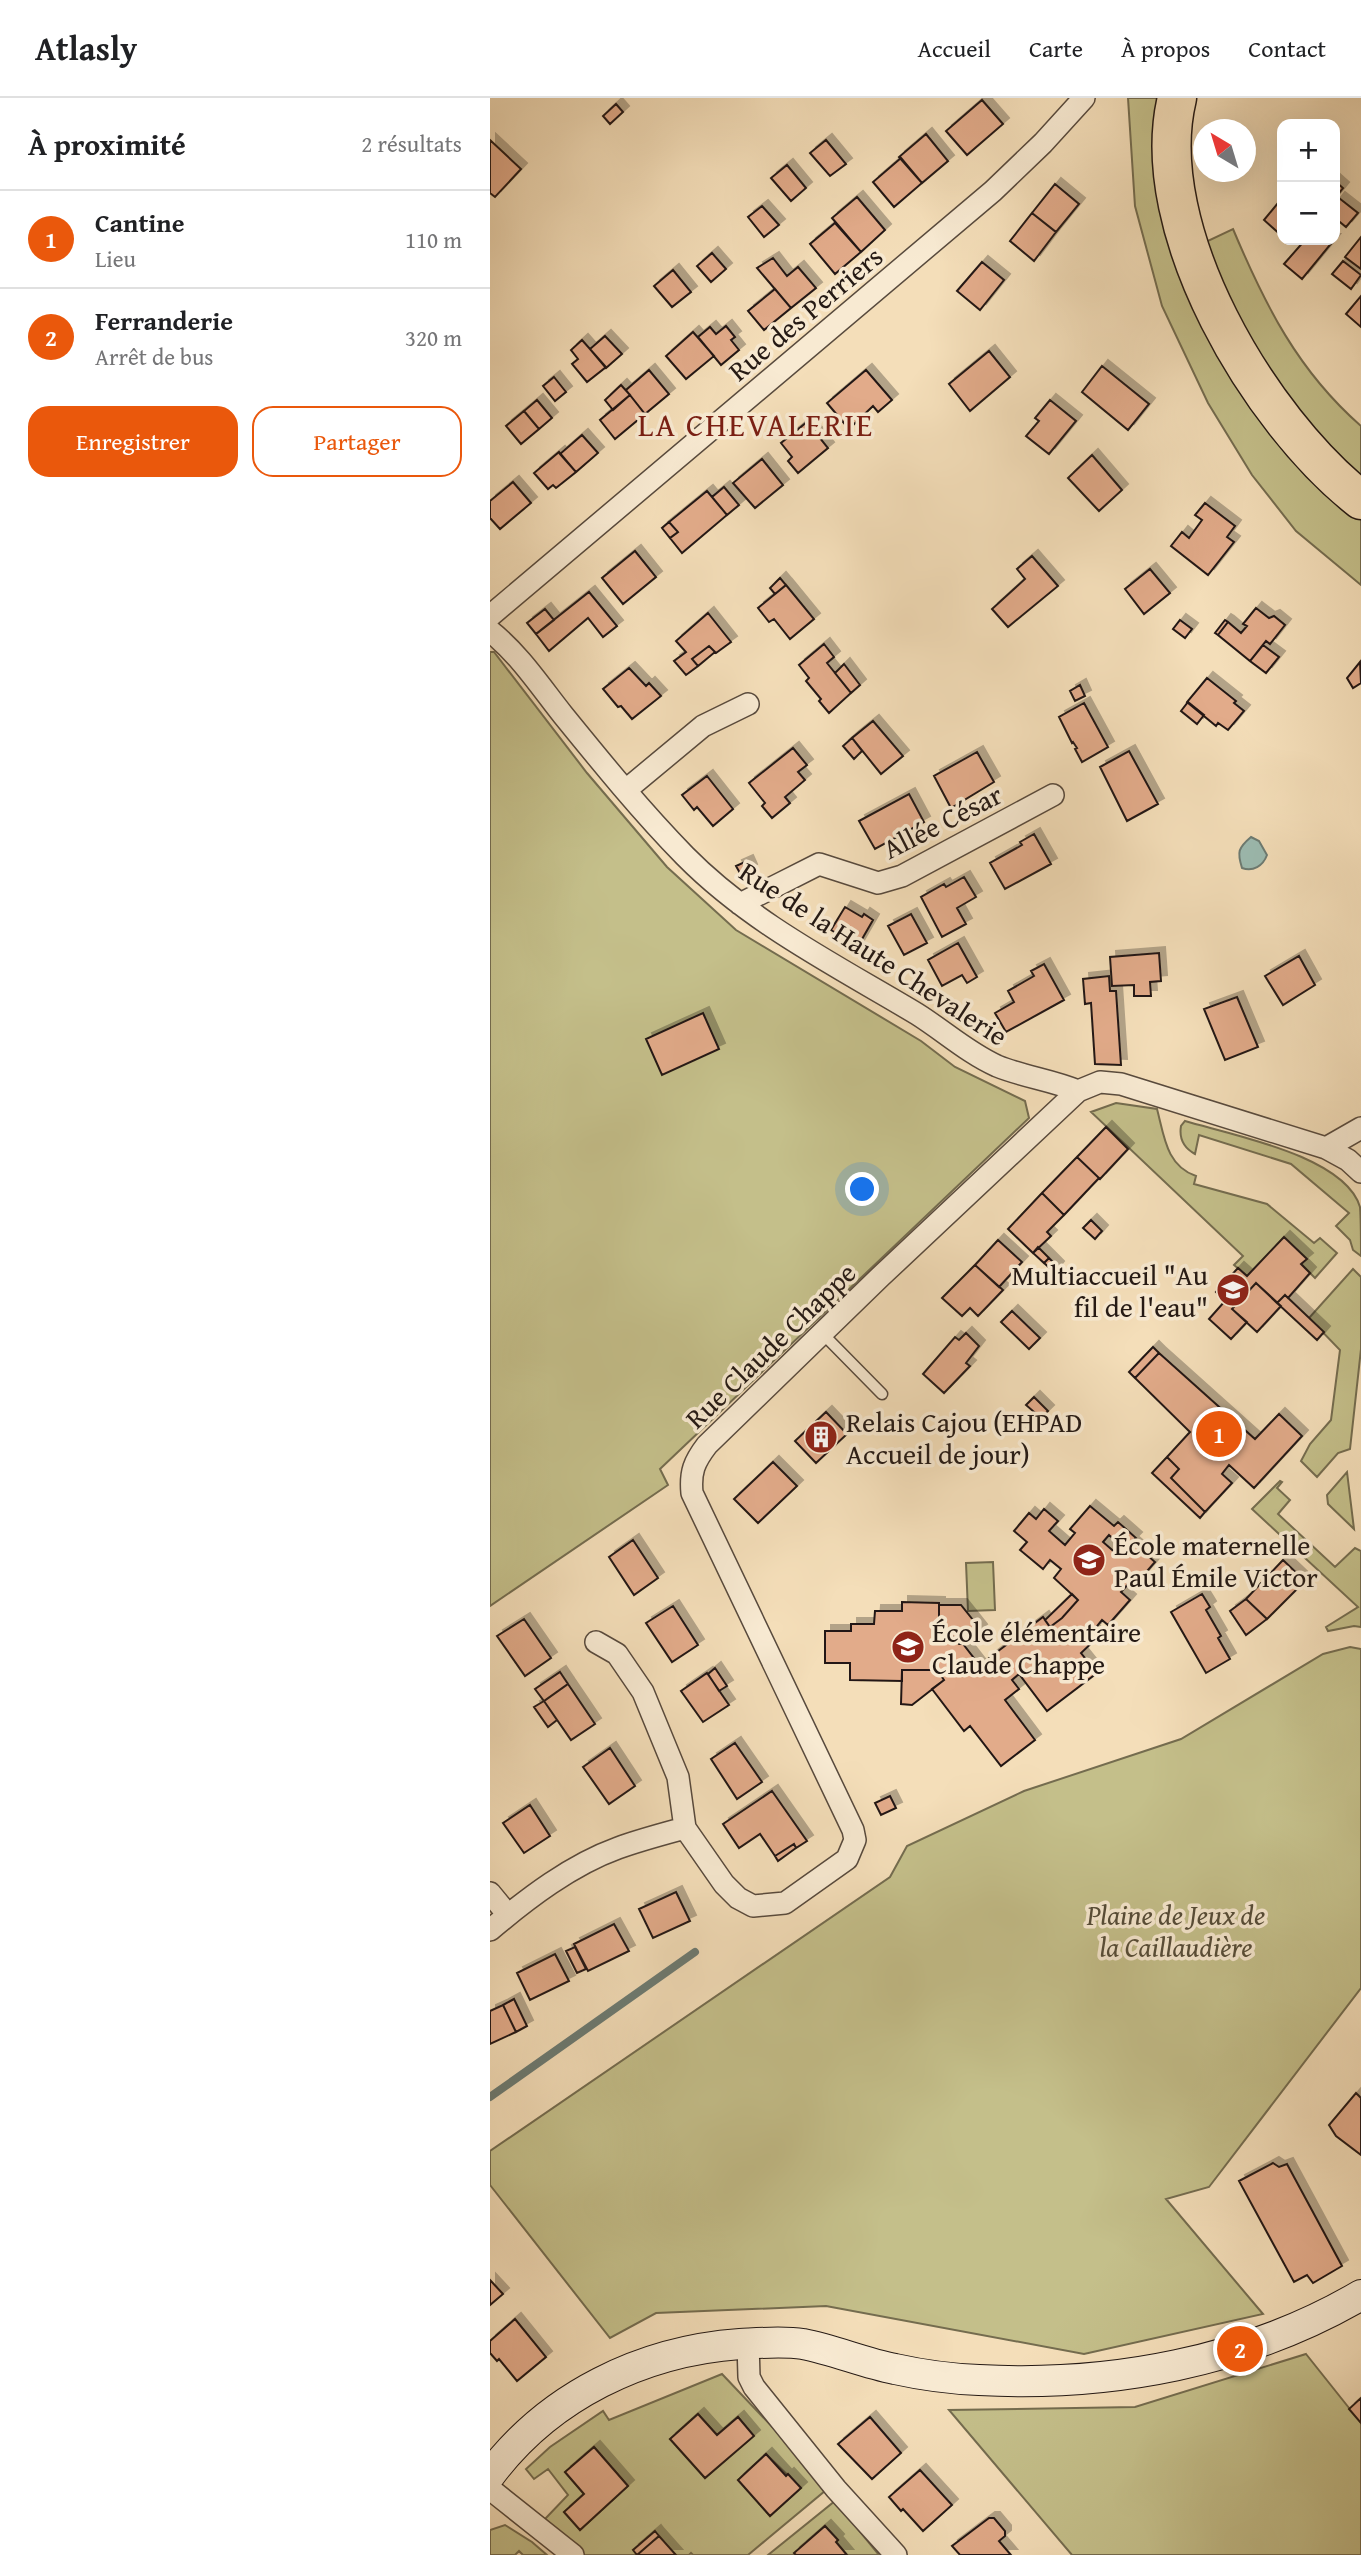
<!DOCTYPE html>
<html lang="fr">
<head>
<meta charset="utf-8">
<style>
	body { margin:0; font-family:"Gentium Book Plus",serif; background:#f6f6f6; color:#202124 }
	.controls { position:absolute; right:21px; top:21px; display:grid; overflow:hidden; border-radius:14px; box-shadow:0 7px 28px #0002 }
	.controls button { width:63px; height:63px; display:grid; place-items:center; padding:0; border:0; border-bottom:2px solid #e0e0e0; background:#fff; color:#202124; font:35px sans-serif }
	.compass { position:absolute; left:703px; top:21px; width:63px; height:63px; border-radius:50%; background:#fff; box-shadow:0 7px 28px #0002; rotate:322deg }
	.you { position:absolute; left:373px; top:1092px; width:24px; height:24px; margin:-18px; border:5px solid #fff; border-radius:50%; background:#1a73e8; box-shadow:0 0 0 10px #1a73e833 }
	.badge { display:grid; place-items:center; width:46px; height:46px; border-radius:50%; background:#ea580c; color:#fff; font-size:23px; font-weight:700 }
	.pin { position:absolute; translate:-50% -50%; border:4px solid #fff; box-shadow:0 2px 7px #0006 }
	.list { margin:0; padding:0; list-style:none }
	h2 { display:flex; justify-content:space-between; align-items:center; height:91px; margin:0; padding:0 28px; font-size:30px }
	h2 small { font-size:23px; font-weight:400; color:#757577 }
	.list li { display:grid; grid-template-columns:46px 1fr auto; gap:21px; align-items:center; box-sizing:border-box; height:98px; padding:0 28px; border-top:2px solid #e0e0e0 }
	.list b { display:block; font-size:26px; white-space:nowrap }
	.list p { margin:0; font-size:23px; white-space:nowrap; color:#757577 }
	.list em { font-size:23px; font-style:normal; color:#757577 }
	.actions { display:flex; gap:14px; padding:21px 28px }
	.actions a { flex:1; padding:16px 0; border:2px solid #ea580c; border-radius:21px; text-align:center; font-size:24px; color:#ea580c }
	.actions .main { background:#ea580c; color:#fff }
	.map { position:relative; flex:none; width:871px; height:2457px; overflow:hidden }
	header { display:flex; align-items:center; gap:42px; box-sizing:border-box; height:98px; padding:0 35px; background:#fff; border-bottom:2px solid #e0e0e0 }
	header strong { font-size:33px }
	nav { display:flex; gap:38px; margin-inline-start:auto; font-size:24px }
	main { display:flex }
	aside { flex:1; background:#fff }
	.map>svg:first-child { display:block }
</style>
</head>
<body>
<header>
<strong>Atlasly</strong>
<nav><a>Accueil</a><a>Carte</a><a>À propos</a><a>Contact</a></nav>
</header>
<main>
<aside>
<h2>À proximité<small>2 résultats</small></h2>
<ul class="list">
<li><span class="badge">1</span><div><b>Cantine</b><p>Lieu</p></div><em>110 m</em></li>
<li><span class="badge">2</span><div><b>Ferranderie</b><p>Arrêt de bus</p></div><em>320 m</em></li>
</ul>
<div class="actions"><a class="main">Enregistrer</a><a>Partager</a></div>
</aside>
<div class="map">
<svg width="871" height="2457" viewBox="0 0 871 2457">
	<defs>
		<filter id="shadow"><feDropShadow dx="6" dy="-6" stdDeviation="0" flood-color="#0004"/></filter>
	</defs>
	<rect width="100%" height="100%" fill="#f4deb9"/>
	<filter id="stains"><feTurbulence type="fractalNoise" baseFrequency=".00286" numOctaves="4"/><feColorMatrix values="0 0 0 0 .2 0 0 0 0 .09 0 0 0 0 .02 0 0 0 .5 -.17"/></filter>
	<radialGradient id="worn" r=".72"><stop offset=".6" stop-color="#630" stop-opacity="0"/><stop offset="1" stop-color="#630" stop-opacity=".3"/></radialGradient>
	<path fill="#c4bf8a" stroke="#746c4f" stroke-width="2" fill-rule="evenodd" d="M638,0H687L701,151L743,131C775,207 808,273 871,328V487L806,433L762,377L718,305L672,208L645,108Z
		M0,554H4L97,675L177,769L246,832L431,943L465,969L535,1003L539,1020L170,1371L178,1387L0,1508Z
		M626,1005L667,1011C674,1037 676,1068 706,1078L704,1086L777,1106L824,1145L830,1140L847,1155L825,1180L811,1166L816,1161L757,1178L744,1167L753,1158L601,1014Z
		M695,1023C742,1037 855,1058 870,1109C871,1123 871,1143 871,1158L863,1152L860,1142L846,1128L859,1115L801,1066L709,1037L705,1056C694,1050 689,1040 691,1028Z
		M863,1171L871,1179V1251L860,1351L848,1355L827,1379L811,1363L820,1346L841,1322L850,1252L819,1220Z
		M857,1374L864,1431L838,1406L837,1397Z
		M790,1383L792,1384L787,1390L800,1402L788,1416L845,1469L865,1450L871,1453V1529L864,1528L838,1533L836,1529L868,1509L762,1411Z
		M503,1464L505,1512L478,1513L476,1465Z
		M860,1549L871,1551V1890L719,2089L676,2101L773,2216L594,2256L336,2208L166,2215L120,2240L0,2087V2053L400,1779L417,1748L534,1693L691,1641L833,1556Z
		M816,2256L871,2325V2457H582L459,2312L645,2309Z
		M232,2276L306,2354L336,2392L258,2457H203L201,2455L199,2457H94L55,2421L78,2397L58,2371L44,2381L36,2371L60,2349L113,2313L119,2322ZM208,2316L227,2337L248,2319L263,2338L215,2380L180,2341ZM104,2349L138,2388L90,2432L74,2414L94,2396L75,2374ZM276,2356L311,2390L280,2418L248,2382Z
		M345,2403L389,2457H357L346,2444L348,2442L335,2428L305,2455L306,2457H278Z
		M15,2427L42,2444L57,2457H33L29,2453L25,2457H0V2432Z"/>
	<path fill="#9cbcb2" stroke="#6c7b73" stroke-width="2" d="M761,739L769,743L777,757C773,768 763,774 752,770C747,754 748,750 761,739Z"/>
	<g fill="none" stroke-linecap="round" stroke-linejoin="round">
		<path stroke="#6c7b73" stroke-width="8" d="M0,1999L205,1854"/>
	</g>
	<path fill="#e2ab8a" stroke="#241914" stroke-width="2" fill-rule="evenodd" filter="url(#shadow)" d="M492,2L513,26L477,57L456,33Z
		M126,6L133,14L120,26L113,18Z
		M436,36L458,63L432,85L409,59Z
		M0,42L31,71L5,99L0,95Z
		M336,42L356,66L340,78L320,55Z
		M411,60L432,85L404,109L383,84Z
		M297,67L316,90L301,103L281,80Z
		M845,83L853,90L845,100Z
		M565,86L589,106L566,134L542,115Z
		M367,99L395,132L371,154L342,120Z
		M792,100V138L774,122Z
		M849,100L868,115L856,129L845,120V105Z
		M272,108L289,127L274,139L258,119Z
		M542,115L566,134L544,163L520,143Z
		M345,125L371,154L345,176L320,146Z
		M871,139V171L855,159Z
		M815,142H844L812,181L794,166Z
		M222,155L236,171L221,184L207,168Z
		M283,160L297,178L308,169L326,190L301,210L267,170Z
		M853,163L871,177L861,191L842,176Z
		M492,164L514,182L490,212L467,193Z
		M183,172L201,194L182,209L164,188Z
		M285,191L301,210L274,232L258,213Z
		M871,198V229L856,216Z
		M236,228L245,239L241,242L249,252L231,267L208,239L220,229L226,236Z
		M203,234L224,258L196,281L176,258Z
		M115,238L132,256L116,270L100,251Z
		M92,242L116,269L97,284L82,266L88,261L81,252Z
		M499,253L520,279L480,313L459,286Z
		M612,268L659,306L638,332L592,294Z
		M159,272L179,296L155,316L136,292Z
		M376,272L402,302L388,314L383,308L359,331L337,305Z
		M64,279L76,294L65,303L53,288Z
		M131,287L140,297L123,312L115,302Z
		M140,297L155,316L125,341L110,322Z
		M47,302L62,320L49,331L34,313Z
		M560,302L586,323L559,356L536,338L549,323L545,320Z
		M34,313L49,331L31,346L16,328Z
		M317,324L338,350L308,375L298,363L302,359L291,345Z
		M92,337L108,355L86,374L70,356Z
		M69,354L86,374L66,390L63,387L58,391L44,375Z
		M602,357L632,392L609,413L578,380Z
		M272,361L293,387L265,410L243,385Z
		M23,384L41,405L10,431L0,420V403Z
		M234,389L249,407L237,417L222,399Z
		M217,393L237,417L192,455L180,440L188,434L179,424Z
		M715,405L745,428L737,439L744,444L718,477L681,448L692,434L699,440L712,422L705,417Z
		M179,424L188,434L180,440L172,430Z
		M145,453L166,479L133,506L112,480Z
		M542,458L568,488L518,529L502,511L535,481L527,471Z
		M660,471L680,495L654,516L635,491Z
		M290,480L296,487L285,496L280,490Z
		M296,487L324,521L300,541L284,521L279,524L268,510Z
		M99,494L127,528L113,539L98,520L59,553L46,536Z
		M766,510L779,520L784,518L795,527L780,546L776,543L760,563L728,537L738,524L751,535L757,528L753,526Z
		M55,511L64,522L46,536L37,525Z
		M218,515L241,544L226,555L219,548L202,561L208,568L196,577L184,563L196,554L186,543Z
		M690,522L702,531L695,540L683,531Z
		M735,522L738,524L728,537L725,535Z
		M334,546L344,559L337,565L361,595L339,615L329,603L331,601L316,583L319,580L309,567Z
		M773,547L789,559L776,575L760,563Z
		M219,548L225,554L208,568L202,561Z
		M870,564L871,585L863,590L857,580Z
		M354,566L370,587L361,595L345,575Z
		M139,570L156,588L159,585L171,598L142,621L131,608L128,609L113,591Z
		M717,580L746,603L744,605L754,613L738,632L728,625L726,628L697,604Z
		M590,587L595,598L585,603L580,593Z
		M698,604L714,617L707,626L691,613Z
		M594,605L618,649L592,664L585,651L587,650L583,644L582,645L569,619Z
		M383,623L413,658L391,676L362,640Z
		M362,640L372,653L364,661L353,648Z
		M303,650L317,667L308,674L315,682L295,699L300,705L282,720L272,708L275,705L259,685Z
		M639,653L668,706L637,723L610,669Z
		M487,654L504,684L461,710L444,678Z
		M217,678L243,711L223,728L207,709L204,712L192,697Z
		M419,696L434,724L385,751L369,723Z
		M544,736L561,766L515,791L500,765L532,747L530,744Z
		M257,763L261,772L251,777L246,768Z
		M474,779L486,799L467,810L476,826L452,839L431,799L454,786L456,789Z
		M355,809L372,819L374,816L383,822L368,848L341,832Z
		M421,816L437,845L414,857L398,828Z
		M468,845L487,879L477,885L472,877L452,888L438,862Z
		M669,855L671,883L660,884L661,898H644V887L622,888L620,859Z
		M809,858L825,887L793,907L775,878Z
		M554,866L574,902L516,934L505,915L524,904L518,893L544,878L541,873Z
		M619,878L620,893H626L631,967L605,966L601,905L595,906L593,881Z
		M747,899L768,949L735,962L714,911Z
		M213,915L229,951L172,977L156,941Z
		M616,1029L638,1051L610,1081L587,1059Z
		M587,1059L609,1080L574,1117L552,1095Z
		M552,1095L574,1117L557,1134L561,1138L543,1155L518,1131Z
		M601,1122L612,1133L605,1141L593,1130Z
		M794,1139L817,1161L811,1166L820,1175L798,1200L795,1197L787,1205L766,1185L742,1211L757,1224L741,1241L719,1221L735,1203L726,1194L748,1170L757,1178Z
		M508,1142L532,1164L509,1189L485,1167Z
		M548,1149L559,1160L554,1165L543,1155Z
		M559,1160L568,1169L564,1174L554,1165Z
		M485,1167L513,1192L488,1218L480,1210L472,1218L452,1200Z
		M766,1185L791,1208L767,1234L742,1211Z
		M795,1197L834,1234L827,1242L787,1205Z
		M522,1213L550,1240L539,1251L511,1224Z
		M476,1235L489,1248L476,1265L480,1268L454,1295L433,1276L465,1239L469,1242Z
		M663,1249L669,1255L645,1280L639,1274Z
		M669,1255L765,1341L789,1316L812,1338L764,1390L739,1367L732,1376L742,1385L715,1414L681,1380L689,1371L677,1359L700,1334L645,1280Z
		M544,1299L558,1313L551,1320L536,1307Z
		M336,1314L357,1336L326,1365L305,1343Z
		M677,1359L689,1371L681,1380L715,1414L710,1420L662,1375Z
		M283,1364L307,1388L268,1425L244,1401Z
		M600,1408L624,1428L628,1424L646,1440L642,1444L665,1464L645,1487L641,1483L631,1494L640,1502L618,1527L612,1522L603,1533L609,1538L591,1555L607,1575L557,1613L529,1576L522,1582L529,1591L515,1602L545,1642L511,1668L480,1628L474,1633L442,1591L454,1582L447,1572H412V1583L360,1582V1565H335V1533H361V1526H384L385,1513H412V1504L449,1505V1534H459L469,1546H473L491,1569L500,1562L499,1560L553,1519L560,1529L572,1520L588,1502L564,1480L571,1471L560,1462L553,1471L530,1452L537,1444L524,1433L539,1415L546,1421L554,1411L568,1423L559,1433L575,1447L585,1435L580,1431ZM619,1437L634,1450L628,1457L613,1444Z
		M143,1442L168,1480L144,1497L119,1459Z
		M793,1462L815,1483L777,1521L756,1501Z
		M582,1496L588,1502L572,1520L560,1529L555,1522Z
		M712,1496L720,1509L716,1512L731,1538L728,1540L740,1561L716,1575L681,1514Z
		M756,1501L777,1521L756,1537L740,1513Z
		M449,1507H471L491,1532L473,1546H469L459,1534H449Z
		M183,1508L208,1547L182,1564L156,1525Z
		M34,1521L61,1560L35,1578L7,1538Z
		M225,1570L237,1588L229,1593L218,1576Z
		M412,1572H447L454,1582L422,1607L411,1606Z
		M70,1574L78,1586L54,1603L45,1591Z
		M217,1575L239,1607L213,1624L191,1593Z
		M78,1586L105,1626L81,1642L54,1603Z
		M54,1603L67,1622L58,1629L44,1609Z
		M245,1645L272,1684L247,1701L221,1661Z
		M120,1650L145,1688L119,1706L93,1669Z
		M282,1693L317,1743L306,1750L304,1746L285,1758L270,1736L249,1750L233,1726Z
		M400,1698L406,1710L391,1717L385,1705Z
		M40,1707L60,1738L34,1755L13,1725Z
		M304,1746L306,1750L288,1763L285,1758Z
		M186,1794L200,1823L163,1840L149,1811Z
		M124,1826L139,1853L98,1873L84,1846Z
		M85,1849L96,1871L87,1875L76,1853Z
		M65,1856L79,1883L40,1902L27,1875Z
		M24,1901L37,1928L26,1934L13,1907Z
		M13,1907L26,1934L0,1946V1913Z
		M866,1995L871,2000V2057L846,2038L839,2027Z
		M783,2065L789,2069L797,2066L852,2168L823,2185L817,2177L804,2184L749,2083Z
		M0,2182L13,2196L0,2207Z
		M25,2221L56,2259L27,2283L9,2261L7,2263L0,2255V2243Z
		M871,2300V2325L859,2311Z
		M208,2316L227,2337L248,2319L264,2338L215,2380L180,2341Z
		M380,2319L411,2355L382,2381L348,2346Z
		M104,2349L138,2388L90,2432L74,2414L94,2396L75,2374Z
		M276,2356L296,2378L298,2376L311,2390L280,2418L248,2382Z
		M430,2372L462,2407L433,2433L413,2411L411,2413L399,2399Z
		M499,2420H504L515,2433V2438L509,2443L521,2457H470L462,2448Z
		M335,2428L348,2442L346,2444L357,2457H306L304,2455Z
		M165,2433L169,2438L147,2457L143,2452Z
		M169,2438L186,2457H147Z"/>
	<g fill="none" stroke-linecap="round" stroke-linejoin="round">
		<defs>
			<path id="lane" d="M332,1235L392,1296"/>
			<path id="street" d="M0,518L503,93L553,45L594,0
				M0,533C29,556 50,588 73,617C112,665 151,713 195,758C261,825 347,868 427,916C454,933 478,955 507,968C534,979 562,982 588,993L610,984L631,986L836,1050L858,1062L871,1074
				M136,692L213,628L258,606
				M250,806L329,766L388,785L412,778L563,697
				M836,1050L871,1030
				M106,1544L127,1556L153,1594L188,1679L195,1730L234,1786L248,1800L263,1808L295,1805L357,1761L365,1742L363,1732L202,1395C200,1374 204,1364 217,1347L390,1179L588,993
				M0,1795L18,1817
				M0,1832C38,1800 81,1767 128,1750C150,1742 173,1736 195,1730
				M258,2245L259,2279L264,2289L346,2391L406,2457
				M0,2391L83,2457"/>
			<path id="secondary" d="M0,2377C59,2298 152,2253 250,2246C270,2245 293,2243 313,2246C344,2252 374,2265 405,2271C432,2277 462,2281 489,2282C620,2289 757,2264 871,2197"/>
			<path id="highway" d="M687,0C655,132 770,323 871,402"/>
		</defs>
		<use href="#lane" stroke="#584a3d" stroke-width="13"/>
		<use href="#street" stroke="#584a3d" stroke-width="24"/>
		<use href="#secondary" stroke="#241914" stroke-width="32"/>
		<use href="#highway" stroke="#241914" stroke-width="41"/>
		<use href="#lane" stroke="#f8ead2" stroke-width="10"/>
		<use href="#street" stroke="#f8ead2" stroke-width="21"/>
		<use href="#secondary" stroke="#f8ead2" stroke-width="30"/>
		<use href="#highway" stroke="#f4deb9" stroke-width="38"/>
	</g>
	<defs>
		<symbol id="school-disc" viewBox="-11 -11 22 22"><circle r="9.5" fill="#8f2418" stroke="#f8ead2"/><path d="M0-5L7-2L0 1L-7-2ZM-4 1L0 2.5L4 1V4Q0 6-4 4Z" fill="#fff"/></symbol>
		<symbol id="building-disc" viewBox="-11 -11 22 22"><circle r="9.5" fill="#8f2418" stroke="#f8ead2"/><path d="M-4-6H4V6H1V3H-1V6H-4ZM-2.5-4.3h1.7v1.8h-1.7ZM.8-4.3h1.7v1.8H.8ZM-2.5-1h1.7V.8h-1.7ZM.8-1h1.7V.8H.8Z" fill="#fff"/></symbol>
	</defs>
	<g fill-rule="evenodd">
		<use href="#school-disc" x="724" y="1173" width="38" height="38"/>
		<use href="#building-disc" x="312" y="1320" width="38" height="38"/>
		<use href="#school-disc" x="580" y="1443" width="38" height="38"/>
		<use href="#school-disc" x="399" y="1530" width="38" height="38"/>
	</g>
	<g text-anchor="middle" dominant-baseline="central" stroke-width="7" stroke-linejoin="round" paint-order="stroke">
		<g font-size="28" fill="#241914" stroke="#f8ead2">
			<text transform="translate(315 215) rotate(-40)">Rue des Perriers</text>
			<text transform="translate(452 723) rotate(-27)">Allée César</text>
			<text transform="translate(384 855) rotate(33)">Rue de la Haute Chevalerie</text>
			<text transform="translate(280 1247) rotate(-44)">Rue Claude Chappe</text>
		</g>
		<g font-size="28" fill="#241914" stroke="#f8ead2" text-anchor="start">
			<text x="718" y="1176" text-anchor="end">Multiaccueil "Au<tspan x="718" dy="32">fil de l'eau"</tspan></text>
			<text x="356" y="1323">Relais Cajou (EHPAD<tspan x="356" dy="32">Accueil de jour)</tspan></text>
			<text x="624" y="1446">École maternelle<tspan x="624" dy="32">Paul Émile Victor</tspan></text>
			<text x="442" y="1533">École élémentaire<tspan x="442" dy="32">Claude Chappe</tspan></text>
		</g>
		<g font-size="28" font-style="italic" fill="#544b37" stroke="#f8ead2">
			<text x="686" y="1816">Plaine de Jeux de<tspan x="686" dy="32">la Caillaudière</tspan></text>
		</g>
		<g font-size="32" letter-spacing="2" fill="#7a1f14" stroke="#f8ead2">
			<text x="266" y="326">LA CHEVALERIE</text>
		</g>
	</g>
	<rect width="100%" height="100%" filter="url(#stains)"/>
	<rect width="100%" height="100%" fill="url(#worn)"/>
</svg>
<div class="controls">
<button>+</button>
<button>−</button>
</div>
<svg class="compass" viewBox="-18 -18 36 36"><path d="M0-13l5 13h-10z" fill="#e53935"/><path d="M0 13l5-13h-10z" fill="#757577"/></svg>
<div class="you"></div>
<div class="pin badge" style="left:729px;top:1336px">1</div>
<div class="pin badge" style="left:750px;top:2251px">2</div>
</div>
</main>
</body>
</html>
